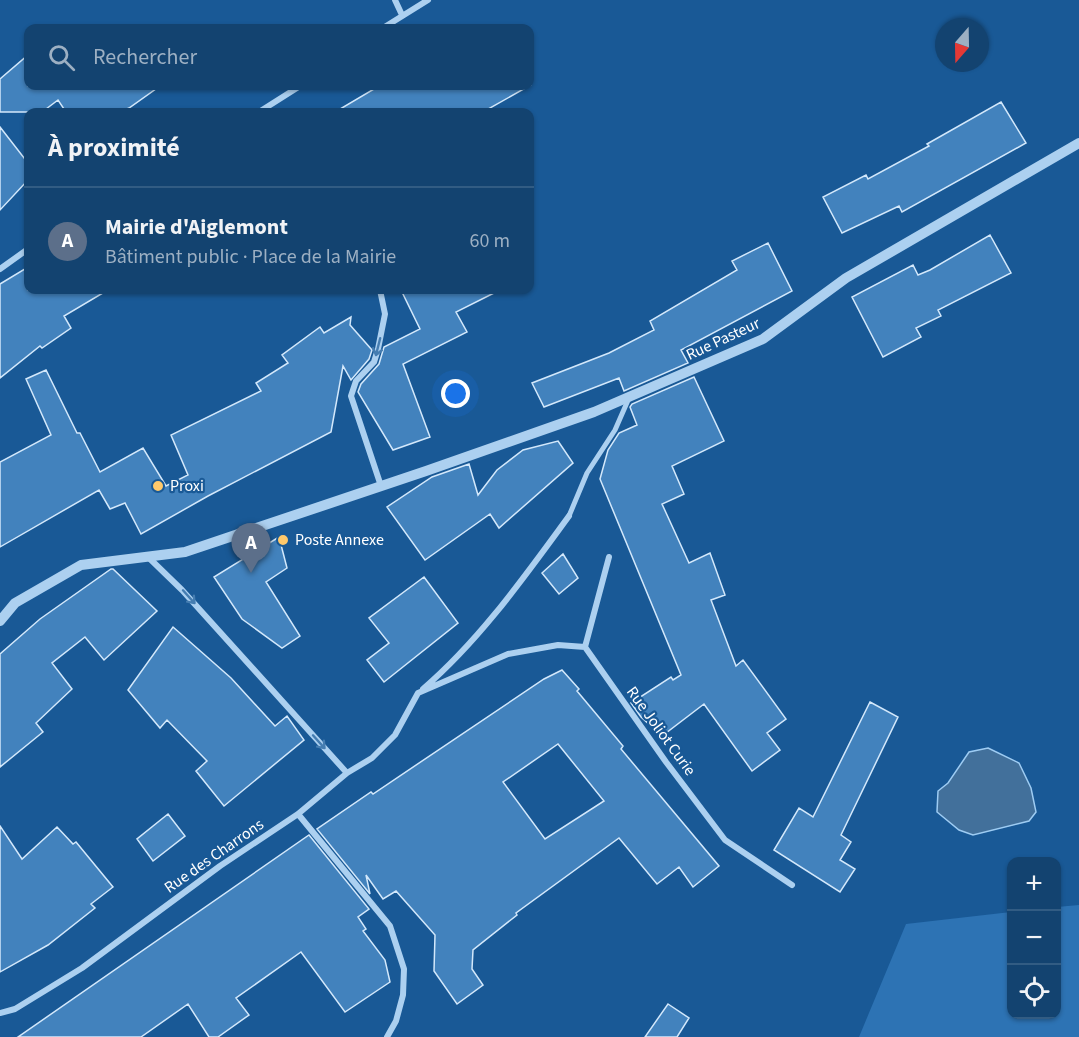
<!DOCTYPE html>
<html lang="fr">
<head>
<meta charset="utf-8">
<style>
	body { margin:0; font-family:"Source Sans 3",sans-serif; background:#1c4a75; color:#f1f3f6 }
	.controls { position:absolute; right:18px; bottom:18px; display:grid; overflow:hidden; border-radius:12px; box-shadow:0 2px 4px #0004 }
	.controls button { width:54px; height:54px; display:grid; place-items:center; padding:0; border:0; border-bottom:2px solid #325c83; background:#134370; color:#f1f3f6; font:30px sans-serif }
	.compass { position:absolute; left:935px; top:18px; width:54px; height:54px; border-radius:50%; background:#134370; box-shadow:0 2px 4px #0004; rotate:200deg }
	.you { position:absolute; left:456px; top:394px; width:21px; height:21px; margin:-15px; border:4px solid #fff; border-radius:50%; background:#1a73e8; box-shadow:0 0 0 9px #1a73e833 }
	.badge { display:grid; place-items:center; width:39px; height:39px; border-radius:50%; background:#8c9099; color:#fff; font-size:20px; font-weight:700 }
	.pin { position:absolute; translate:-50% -50px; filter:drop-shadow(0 2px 3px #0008) }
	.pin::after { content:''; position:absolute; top:32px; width:21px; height:18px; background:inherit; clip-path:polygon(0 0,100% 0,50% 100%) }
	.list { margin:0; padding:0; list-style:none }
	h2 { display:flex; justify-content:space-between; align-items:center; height:78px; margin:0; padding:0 24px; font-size:26px }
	h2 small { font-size:20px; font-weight:400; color:#9db0c3 }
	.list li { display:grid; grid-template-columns:39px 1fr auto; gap:18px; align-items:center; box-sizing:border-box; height:108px; padding:0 24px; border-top:2px solid #325c83 }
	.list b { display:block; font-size:22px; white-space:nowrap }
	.list p { margin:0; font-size:20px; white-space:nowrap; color:#9db0c3 }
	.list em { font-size:20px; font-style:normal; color:#9db0c3 }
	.icon { flex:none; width:33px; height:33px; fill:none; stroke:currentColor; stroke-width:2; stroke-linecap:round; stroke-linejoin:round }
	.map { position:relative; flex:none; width:1079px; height:1037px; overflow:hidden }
	.search { position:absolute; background:#134370; box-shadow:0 2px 4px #0004; left:24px; top:24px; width:510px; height:66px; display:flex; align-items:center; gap:15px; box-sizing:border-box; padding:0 21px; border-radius:12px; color:#9db0c3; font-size:22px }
	.panel { position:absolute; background:#134370; box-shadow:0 2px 4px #0004; left:24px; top:108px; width:510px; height:186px; border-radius:12px }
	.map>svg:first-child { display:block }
</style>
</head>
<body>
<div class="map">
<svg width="1079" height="1037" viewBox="0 0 1079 1037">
	<rect width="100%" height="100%" fill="#195996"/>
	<path fill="#2d73b4" d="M1079,905V1037H859L906,924L1011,912L1012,1014H1056L1057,907Z"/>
	<path fill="#42709b" stroke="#9eccf3" stroke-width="1.5" d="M988,748L1019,763L1031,788L1036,812L1029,821L973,835L959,830L937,812L938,791L948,783L969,752Z"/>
	<path fill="#4282bd" stroke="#d3e8fb" stroke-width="1.5" fill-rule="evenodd" d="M28,55V86H160L129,108L120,112H66L58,100L42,112H0V79Z
		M379,86H529L483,112H335Z
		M1001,102L1026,143L902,212L899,206L842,233L823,197L866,175L868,179L929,146L927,144Z
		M0,127L28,163V180L0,210Z
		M990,235L1011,273L938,310L941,316L916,328L921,337L883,357L852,297L913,265L918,275L930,270Z
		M768,243L792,291L681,350L688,363L624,391L619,378L544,407L532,383L609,353L654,330L650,321L737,270L732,261Z
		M28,267V290H108L64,316L71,328L42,348L40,346L0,378V284Z
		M401,290H500L456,312L467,332L403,364L430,437L393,450L358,392L361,384L379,364L384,347L420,329Z
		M351,317L350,325L372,350L369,359L351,380L343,366L331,432L208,496L141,534L125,503L110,509L99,490L0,547V462L51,435L26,379L46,370L77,433H80L100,472L143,448L166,486L188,475L171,435L261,391L256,383L288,363L282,355L320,327L324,333Z
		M694,377L724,441L672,466L684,494L662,504L689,563L710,553L725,595L711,600L736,666L743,660L786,719L767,733L780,750L752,771L704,704L662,736L641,717L631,703L671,677L673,680L681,675L600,479L608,450L619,433L637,425L630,407L632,404Z
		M558,441L573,463L499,528L490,514L425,560L387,507L432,477L469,464L478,495L497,470L523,450Z
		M279,537L287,568L266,582L300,636L282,648L242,619L214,577Z
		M563,554L578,578L559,594L542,573Z
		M111,569H113L157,611L104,660L85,637L52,663L72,689L36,723L43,732L0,767V654L40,619Z
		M424,577L458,623L384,682L367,660L389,643L369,618Z
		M173,627L231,678L275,726L287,716L304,740L224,806L196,771L207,761L167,720L160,728L128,690Z
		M562,670L579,689L577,691L623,746L621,749L719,866L693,887L679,867L657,884L619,838L516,913L517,915L473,950L472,969L483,985L457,1004L434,971L435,935L396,891L383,899L366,875L370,894L317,829L371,792L373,794L544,679ZM558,744L604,801L545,839L503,782Z
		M870,702L898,717L841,835L851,842L840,860L855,869L840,892L774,850L799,808L813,817Z
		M168,814L185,836L153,861L137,839Z
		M0,826L22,859L57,827L73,844L76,842L113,887L91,904L95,908L48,945L0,972Z
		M309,835L369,909L358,917L366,929L363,931L385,960L390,982L345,1012L301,952L236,998L249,1015L218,1037H209L188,1004L141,1037H18Z
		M668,1004L689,1018L677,1037H645Z"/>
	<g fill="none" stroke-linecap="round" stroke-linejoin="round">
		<path stroke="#acd0f0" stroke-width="5" d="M569,516L587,473L615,430L629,398"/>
		<path stroke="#acd0f0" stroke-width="6" d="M395,0L402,15
			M383,28L428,0
			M259,112L300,86
			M0,269L28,249
			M380,290L385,314L378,349L374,362L356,381L351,396L381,486
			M147,556L182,590L347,773
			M609,557L585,647L666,762L725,840L792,885
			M423,689C480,640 525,576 569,516
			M298,814L390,926L404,969L403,995L396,1021L387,1037
			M0,1013L15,1009L82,968L220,866L298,814L347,773L372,758L395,735L418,693L508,654L558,645L585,647"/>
		<path stroke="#acd0f0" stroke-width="10" d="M0,621L15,603L81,565L185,552L426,471L594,412L763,339L846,278L1079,143"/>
	</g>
	<defs><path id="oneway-shaft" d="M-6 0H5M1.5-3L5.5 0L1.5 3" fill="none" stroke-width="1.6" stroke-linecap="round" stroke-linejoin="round" transform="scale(1.5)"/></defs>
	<g stroke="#457db1">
		<use href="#oneway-shaft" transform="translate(378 347) rotate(104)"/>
		<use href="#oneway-shaft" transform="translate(189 597) rotate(48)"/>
		<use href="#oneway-shaft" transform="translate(319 742) rotate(48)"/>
	</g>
	<g fill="#ffc96b" stroke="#195996" stroke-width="2">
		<circle cx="158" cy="486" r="6"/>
		<circle cx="283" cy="540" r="6"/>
	</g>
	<g text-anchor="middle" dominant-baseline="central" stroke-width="4.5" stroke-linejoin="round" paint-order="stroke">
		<g font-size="16" fill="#fff" stroke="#195996">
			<text transform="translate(723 339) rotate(-25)">Rue Pasteur</text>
			<text transform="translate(661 731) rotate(54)">Rue Joliot Curie</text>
			<text transform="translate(214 856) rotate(-35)">Rue des Charrons</text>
		</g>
		<g font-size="16" fill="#fff" stroke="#195996" text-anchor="start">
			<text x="170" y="486">Proxi</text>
			<text x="295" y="540">Poste Annexe</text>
		</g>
	</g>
</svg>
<div class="controls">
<button>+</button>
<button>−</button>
<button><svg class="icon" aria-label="locate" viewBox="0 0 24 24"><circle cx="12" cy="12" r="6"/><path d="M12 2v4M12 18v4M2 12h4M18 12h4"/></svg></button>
</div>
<svg class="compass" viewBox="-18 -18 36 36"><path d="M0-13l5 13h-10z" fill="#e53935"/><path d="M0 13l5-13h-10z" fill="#9db0c3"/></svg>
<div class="you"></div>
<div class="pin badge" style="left:251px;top:573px;background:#5c6f8a">A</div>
<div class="search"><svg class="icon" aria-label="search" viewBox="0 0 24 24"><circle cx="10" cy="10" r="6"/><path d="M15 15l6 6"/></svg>Rechercher</div>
<section class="panel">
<h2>À proximité<small></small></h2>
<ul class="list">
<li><span class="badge" style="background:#5c6f8a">A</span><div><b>Mairie d'Aiglemont</b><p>Bâtiment public · Place de la Mairie</p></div><em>60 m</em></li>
</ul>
</section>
</div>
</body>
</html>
